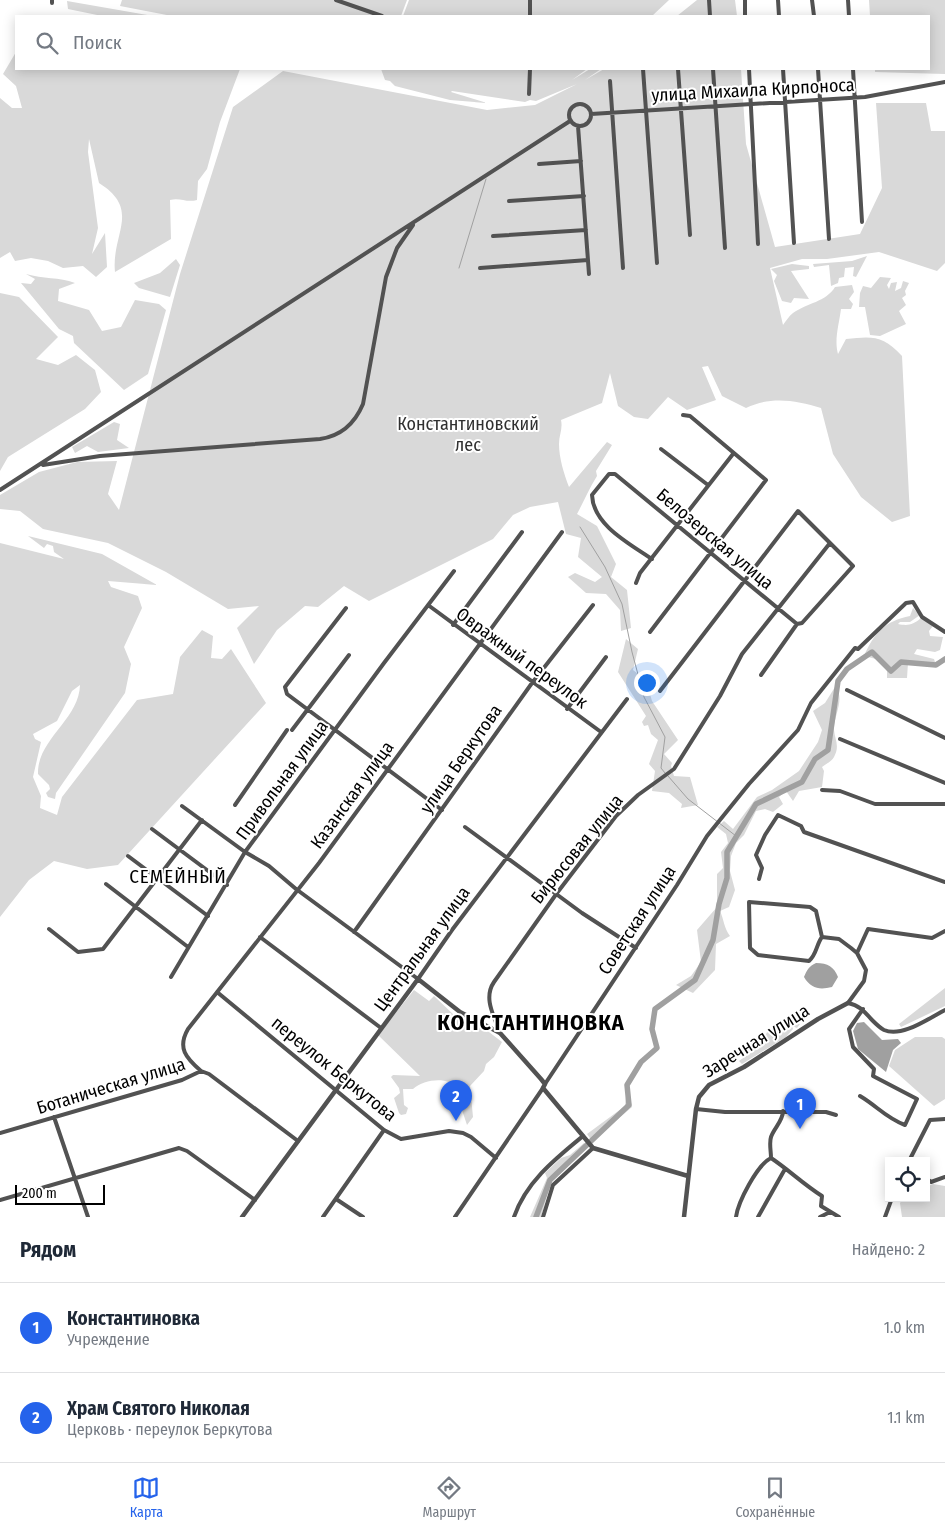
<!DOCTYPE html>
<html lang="ru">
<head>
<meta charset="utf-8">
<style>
	body { margin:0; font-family:"Fira Sans Condensed",sans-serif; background:#f2f2f3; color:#1f2937 }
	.controls { position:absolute; right:15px; bottom:15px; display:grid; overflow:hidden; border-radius:0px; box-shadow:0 2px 12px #0003 }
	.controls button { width:45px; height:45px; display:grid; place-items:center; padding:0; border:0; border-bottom:1px solid #e0e1e3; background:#fff; color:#1f2937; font:25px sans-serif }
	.scale { position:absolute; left:15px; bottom:12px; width:90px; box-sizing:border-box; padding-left:5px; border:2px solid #000; border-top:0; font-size:14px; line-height:18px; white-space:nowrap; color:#000; -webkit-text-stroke:4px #fff; paint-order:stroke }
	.you { position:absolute; left:646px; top:682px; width:18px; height:18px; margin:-12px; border:4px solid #fff; border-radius:50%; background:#1a73e8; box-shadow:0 0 0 8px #1a73e833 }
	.badge { display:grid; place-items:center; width:32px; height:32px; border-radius:50%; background:#2563eb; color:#fff; font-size:16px; font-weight:700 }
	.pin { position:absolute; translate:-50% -41px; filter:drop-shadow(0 1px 2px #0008) }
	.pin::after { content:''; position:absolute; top:26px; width:18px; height:15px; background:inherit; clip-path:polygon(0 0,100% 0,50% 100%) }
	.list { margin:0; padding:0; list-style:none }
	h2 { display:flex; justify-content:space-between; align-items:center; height:65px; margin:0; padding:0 20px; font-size:21px }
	h2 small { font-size:16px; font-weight:400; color:#747a83 }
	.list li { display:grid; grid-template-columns:32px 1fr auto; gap:15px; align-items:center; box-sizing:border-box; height:90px; padding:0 20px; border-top:1px solid #e0e1e3 }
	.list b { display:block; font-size:19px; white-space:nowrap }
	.list p { margin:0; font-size:16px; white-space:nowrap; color:#747a83 }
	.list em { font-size:16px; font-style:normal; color:#747a83 }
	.icon { flex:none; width:28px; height:28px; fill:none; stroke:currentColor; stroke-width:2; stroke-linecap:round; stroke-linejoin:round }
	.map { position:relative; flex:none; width:945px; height:1217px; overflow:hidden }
	.search { position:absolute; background:#fff; box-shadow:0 2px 12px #0003; left:15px; right:15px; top:15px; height:55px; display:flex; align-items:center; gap:12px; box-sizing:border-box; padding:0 18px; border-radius:0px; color:#747a83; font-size:19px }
	.sheet { height:245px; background:#fff }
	nav { display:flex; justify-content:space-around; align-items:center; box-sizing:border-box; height:70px; border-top:1px solid #e0e1e3; background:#fff; font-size:14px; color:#747a83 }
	nav a { display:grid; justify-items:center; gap:2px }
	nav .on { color:#2563eb }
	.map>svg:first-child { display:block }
</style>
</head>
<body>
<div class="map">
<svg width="945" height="1217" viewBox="0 0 945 1217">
	<rect width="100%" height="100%" fill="#fff"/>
	<path fill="#d9d9d9" d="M122,0H407L401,16H172L120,6Z
		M409,0H669L652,16H403Z
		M697,0H735L737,16H677Z
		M869,0H945V74L875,72V69H929V16H870Z
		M67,1L153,16H102L68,9Z
		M16,52V69H240L220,122L207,169L198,181L197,200C186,203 180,197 170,200L171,239L115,272C111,234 142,210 99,183L89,139L88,152L98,228L92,254L105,233L107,267L96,277L83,266L63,268L48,261L31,258L15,261L10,252L0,258V98L12,108H22L16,86L3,74Z
		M381,69H587L572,80L590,69H601L585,80L604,69H741L746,144L775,247L860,234L882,188L876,103H926L931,131H945V263L937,271L879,252L827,259H802L770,268L783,325C786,321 789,316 793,313C807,303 826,302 835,287L852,285L854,292L849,299L853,304L851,309H841C839,325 834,339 838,354L846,339C872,336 883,335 902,356L910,516L892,522L861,497L833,454L821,408C796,400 770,396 746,408L722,396L708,366L702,367L716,400L687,410L668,397L648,419L634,417L618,406L610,373L602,403L561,420C563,429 559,435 559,444C559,458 564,474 569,487L607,442L612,445L596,471L597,476C589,489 584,501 577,514L597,526L616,564L611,577L627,590L631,628L621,631L620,610L606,594L586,593L568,577L575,573L595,582L602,577L578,557L581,538L566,534L558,502L530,507L513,515L493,539L369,601L344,586L318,607L305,606L277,630L254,664L237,628L259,606L228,609L166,572L108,543L43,529L20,511L0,509V495L39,472L77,462L117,461L108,494L119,510L180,274L233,107L283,71L487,110L535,105L577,84L536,101L530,100L525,102L452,91L451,92L487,103L450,100L395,86L390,81L385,80Z
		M867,256L856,277L853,276L854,267L845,268L844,277L839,278L838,283L831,286L829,265L814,267L813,264L852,261Z
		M176,259L180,265L170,297L139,288L134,283L160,273Z
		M792,264L809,266V269L791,271L809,299L794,298L791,303L782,301L774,281L777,275L771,269Z
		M26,274C43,279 59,277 75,283L59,289L58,301L89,310L102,331L121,327L135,300L159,304L166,310L148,374L124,390L74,343L73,336L59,329L21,283L31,284L35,279Z
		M880,277L891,278L887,285L889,289L891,283L897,282L895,291L901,288L903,281L909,283L905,291L906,295L902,298L906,305L899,311L906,324L880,336L870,335L865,307H859L860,293L863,286L871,288Z
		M0,293L19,297L58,337L36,359L58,365L76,355L95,370L101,392L85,409L8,457L0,471Z
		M114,422L120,424L117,440L129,448L98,452L87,446L75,453L72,447Z
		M28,536L102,554L157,585L108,581L111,587L138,596L142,608L124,647L131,664L125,693L56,793L55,799L48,797L46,793L50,789L49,785L38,774C37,739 79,720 80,685L72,691L57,721L33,734L35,739L41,742L33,777L41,796L40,808L57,815L62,797L137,700L173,694L180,657L202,630L213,636L211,658L222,659L231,649L266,703L118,865L87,869L54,861L29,880L0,917V543L64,559L54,552L53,546L47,544L44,548Z
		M913,608L920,615L910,622H900L895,627L898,624C908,626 913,625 921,618L933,626L929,631L930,636L943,637L940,650L935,652L917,649L914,654L934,659L935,662L945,657V662C932,668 922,662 908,663L907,678H887V671L880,660L864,656C874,633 885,621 910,616Z
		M626,639L638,649L633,670L646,680L652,701L678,740L664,754L672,763L671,766L674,776L690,777L698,805L681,808L682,804L669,793L652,791L655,771L649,764L658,740L651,734L648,725L644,726L642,722L646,716L618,672Z
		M835,687C846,698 833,717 834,730C835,740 840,746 834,757C832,761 826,764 822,767L824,771L822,787L799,791L793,801L786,791L779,797L783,804L773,812L765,809L756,811L744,835L736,843L731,856L730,871L735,890L729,907L720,911C724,920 724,928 730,936L716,944L715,970L693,993L676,985L691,976L701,962L697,930L717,907V874L723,868L721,852L728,843L726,834L717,827L724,821L733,829L757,797L772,790L799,771L818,742L822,730L813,711L825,703Z
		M945,988V1006L901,1027L899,1024Z
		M414,990L429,1001L434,996L454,1015L458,1014L476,1022L502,1042L494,1057L486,1064L484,1071L470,1086L473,1117L467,1125L461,1107L462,1096L452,1094L449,1082C438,1078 422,1081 413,1089H403L404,1105L408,1108L406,1114L401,1115L399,1113L394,1098L400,1093L399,1088L391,1077L393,1075L420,1076L378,1035Z
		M781,1020L800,1024L797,1028L792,1026L793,1029L786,1037L742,1064L739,1061L761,1045L768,1030Z
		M915,1037H942L945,1039V1099L934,1106L889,1066L895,1050Z
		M627,1085L632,1107L592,1141L587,1134L625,1106Z
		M584,1143L588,1147L552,1178L541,1217H530L547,1178L545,1173L561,1158L570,1155Z
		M933,1184L945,1186V1217H902L900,1203L903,1198H926V1187Z"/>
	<path fill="#a0a0a0" d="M816,963C828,963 834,967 838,977L832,987C820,990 811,989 804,977C807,970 809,966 816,963Z
		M864,1022L882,1040L898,1039L901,1043L893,1050L886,1072L858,1049L853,1031L857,1023Z"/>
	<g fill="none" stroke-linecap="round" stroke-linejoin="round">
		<path stroke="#a0a0a0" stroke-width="1" d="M459,268L486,179
			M580,527L605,567L622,604L632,652L644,697L665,737L661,768L665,773
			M668,776L688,799L736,836"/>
		<path stroke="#a0a0a0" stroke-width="5.5" d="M536,1217L550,1180L629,1105L627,1085L641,1062L657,1048L652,1029L655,1009L695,980L713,940L719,904L727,878V852L756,804L802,782L815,759L828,750L838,681L847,669L872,652L891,671L901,662L936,665L945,659"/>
		<path stroke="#525252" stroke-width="4" d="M52,0V3
			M336,0L382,16
			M709,0L710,16
			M745,0V16
			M778,0L779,16
			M812,0L814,16
			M848,0L849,16
			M530,16V0
			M643,69L657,263
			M678,69L690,235
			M713,69L725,248
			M749,69L758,244
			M783,69L794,243
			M818,69L829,239
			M853,69L862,222
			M610,81L623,268
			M529,94L530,69
			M569 115a11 11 0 1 1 22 0a11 11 0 1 1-22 0Z
			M591,114L865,97L945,82
			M578,126L589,274
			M539,164L581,161
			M509,201L584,196
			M493,236L586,230
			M480,268L588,260
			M661,449L708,485
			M43,465L100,456L320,439C341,436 355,423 363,404L386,277L397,248L413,225
			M0,490L570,121
			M652,559C630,544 593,525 592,495L609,474H615L797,624
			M454,571L384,663L245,852L269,866L296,889L418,979L452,930L627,699
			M636,583L640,573L733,454
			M428,605L601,732
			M346,608L285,687L287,694L442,810
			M453,625L522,532
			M650,632L766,480L690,416L683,415
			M847,690L945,738
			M660,691L798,511L853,566L802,623L797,624L761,675
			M567,709L606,657
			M292,730L349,655
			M840,739L945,783
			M822,790L840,791L875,804H945
			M235,805L287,730
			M465,827L582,913L636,948
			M152,829L227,885
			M128,856L208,916
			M759,879L762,868L756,855L765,835L778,815L801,826L804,832L945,882
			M106,884L188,947
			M749,902L810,907L816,911L822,937C816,945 817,954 809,961L758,955L750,948Z
			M49,929L78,952L103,949L202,820
			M354,932L532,683L593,605
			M260,937L381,1028
			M822,937L839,939L851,948L857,953L866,970L864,981L848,1003C859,1005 864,1011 872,1020C875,1023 880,1028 884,1030C902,1038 929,1018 945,1010
			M857,953L868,929L932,938L945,931
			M171,977L245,852L182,806
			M217,992L384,1130L401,1139L449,1131L463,1133L471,1137L496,1158
			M500,1033C494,1016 483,998 494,982L557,893L616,816L638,795L674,769L720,696L742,654L830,543
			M201,1071C186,1058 177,1048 188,1029L319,863L562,532
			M545,1084L677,885L707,836L749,784L798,730L811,703L855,648L858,649L906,603L913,602L922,617L945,632
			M860,1096C877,1106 886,1118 905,1125L917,1099L873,1076L874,1069L853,1047L849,1029L863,1009
			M696,1109L725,1112H826L836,1115
			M54,1117L88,1217
			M0,1133L182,1080L201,1071L209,1074L298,1141
			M771,1158C789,1170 803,1184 822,1196L821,1206L839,1217
			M771,1158C771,1151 769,1143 771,1137C774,1128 783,1121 783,1111
			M909,1161L930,1120L945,1119
			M926,1178L931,1182L945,1177
			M336,1199L363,1217
			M0,1200L179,1148L187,1151L255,1200
			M323,1217L384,1130
			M455,1217L543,1088
			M514,1217C526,1182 555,1159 583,1136
			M543,1217L553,1185L593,1148
			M736,1217C738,1202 757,1165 771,1158
			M758,1217L785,1169
			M820,1217L830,1212
			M885,1217L892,1198"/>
		<path stroke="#525252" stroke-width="4.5" d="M242,1217L418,979L460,1012L500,1033L541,1079L545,1084L543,1088L593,1148L688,1176
			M684,1217L696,1109L699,1097L709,1085L744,1067L818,1019L848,1003"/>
	</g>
	<g text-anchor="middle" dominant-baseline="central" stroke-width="4" stroke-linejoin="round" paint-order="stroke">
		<g font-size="18" fill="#000" stroke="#fff">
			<text transform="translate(753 90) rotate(-3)">улица Михаила Кирпоноса</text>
			<text transform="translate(715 539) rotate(40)">Белозерская улица</text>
			<text transform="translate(522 658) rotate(36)">Овражный переулок</text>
			<text transform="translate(461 759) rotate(-55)">улица Беркутова</text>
			<text transform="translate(282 780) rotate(-54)">Привольная улица</text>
			<text transform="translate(352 795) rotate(-54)">Казанская улица</text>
			<text transform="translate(577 849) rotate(-51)">Бирюсовая улица</text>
			<text transform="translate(637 920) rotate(-57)">Советская улица</text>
			<text transform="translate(422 949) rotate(-54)">Центральная улица</text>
			<text transform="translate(756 1041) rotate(-32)">Заречная улица</text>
			<text transform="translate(334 1069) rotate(39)">переулок Беркутова</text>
			<text transform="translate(111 1086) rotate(-17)">Ботаническая улица</text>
		</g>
		<g font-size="18" fill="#303030" stroke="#fff">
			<text x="468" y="424">Константиновский<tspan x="468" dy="21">лес</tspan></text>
		</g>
		<g font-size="19" letter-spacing="1" fill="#000" stroke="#fff">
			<text x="178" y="876">СЕМЕЙНЫЙ</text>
		</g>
		<g font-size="22" font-weight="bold" letter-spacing="1" fill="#000" stroke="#fff">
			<text x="531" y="1022">КОНСТАНТИНОВКА</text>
		</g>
	</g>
</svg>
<div class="controls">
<button><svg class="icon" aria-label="locate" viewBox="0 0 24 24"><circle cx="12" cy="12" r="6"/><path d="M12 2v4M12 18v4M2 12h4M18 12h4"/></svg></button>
</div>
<div class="scale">200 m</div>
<div class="you"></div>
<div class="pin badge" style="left:800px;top:1129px">1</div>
<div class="pin badge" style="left:456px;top:1121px">2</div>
<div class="search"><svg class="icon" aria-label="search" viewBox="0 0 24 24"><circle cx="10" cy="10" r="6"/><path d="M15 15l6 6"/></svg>Поиск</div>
</div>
<section class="sheet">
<h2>Рядом<small>Найдено: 2</small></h2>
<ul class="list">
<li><span class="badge">1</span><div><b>Константиновка</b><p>Учреждение</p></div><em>1.0 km</em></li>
<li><span class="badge">2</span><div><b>Храм Святого Николая</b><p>Церковь · переулок Беркутова</p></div><em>1.1 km</em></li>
</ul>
</section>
<nav>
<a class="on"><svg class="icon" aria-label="map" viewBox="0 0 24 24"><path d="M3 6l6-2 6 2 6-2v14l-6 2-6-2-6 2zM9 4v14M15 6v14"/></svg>Карта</a>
<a><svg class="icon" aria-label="directions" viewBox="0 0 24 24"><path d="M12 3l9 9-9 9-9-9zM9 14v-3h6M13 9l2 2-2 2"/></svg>Маршрут</a>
<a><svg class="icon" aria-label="saved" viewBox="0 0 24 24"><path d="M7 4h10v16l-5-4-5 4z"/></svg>Сохранённые</a>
</nav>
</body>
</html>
